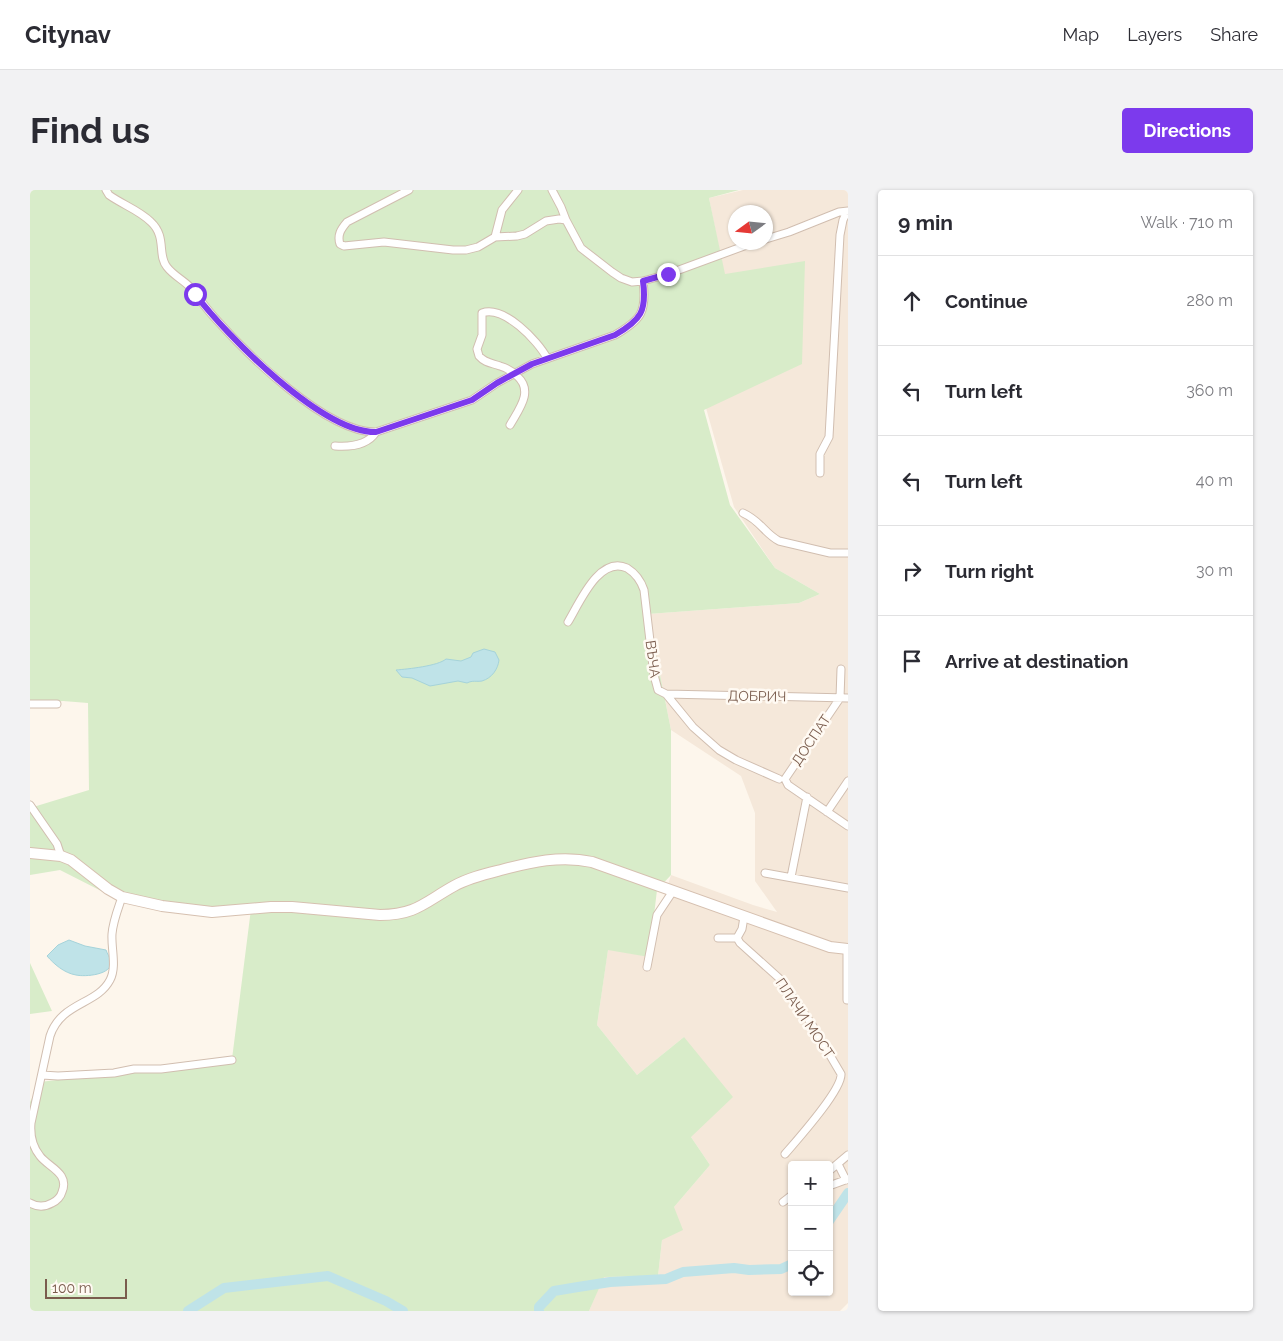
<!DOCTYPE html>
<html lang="en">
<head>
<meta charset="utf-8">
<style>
	body { margin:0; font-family:Raleway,sans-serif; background:#f2f2f3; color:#2b2b33 }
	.controls { position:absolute; right:15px; bottom:15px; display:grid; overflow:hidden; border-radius:5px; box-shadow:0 1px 4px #0004 }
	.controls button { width:45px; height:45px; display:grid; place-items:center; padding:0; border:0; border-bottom:1px solid #e1e1e2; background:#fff; color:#2b2b33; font:25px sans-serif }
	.compass { position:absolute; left:698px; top:15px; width:45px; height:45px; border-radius:50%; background:#fff; box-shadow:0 1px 4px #0004; rotate:255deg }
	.scale { position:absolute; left:15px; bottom:12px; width:82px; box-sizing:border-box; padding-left:5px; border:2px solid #7a5c4d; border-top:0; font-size:14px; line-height:18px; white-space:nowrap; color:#7a5c4d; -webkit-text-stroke:4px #fffaf3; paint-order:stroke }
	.stop { position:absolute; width:15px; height:15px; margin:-11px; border:4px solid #7c3aed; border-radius:50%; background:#fff }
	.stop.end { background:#7c3aed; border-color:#fff; box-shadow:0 1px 5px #0008 }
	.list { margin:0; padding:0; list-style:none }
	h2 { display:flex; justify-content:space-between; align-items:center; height:65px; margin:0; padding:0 20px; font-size:21px }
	h2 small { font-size:16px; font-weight:400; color:#7c7c81 }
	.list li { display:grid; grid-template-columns:32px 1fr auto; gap:15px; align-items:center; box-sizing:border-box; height:90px; padding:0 20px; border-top:1px solid #e1e1e2 }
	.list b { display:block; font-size:19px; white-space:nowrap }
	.list em { font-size:16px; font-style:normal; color:#7c7c81 }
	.icon { flex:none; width:28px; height:28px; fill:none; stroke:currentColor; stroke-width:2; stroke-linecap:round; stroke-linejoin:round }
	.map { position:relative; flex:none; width:818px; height:1121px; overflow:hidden; border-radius:5px }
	header { display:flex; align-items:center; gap:30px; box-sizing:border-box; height:70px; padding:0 25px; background:#fff; border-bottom:1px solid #e1e1e2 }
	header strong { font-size:24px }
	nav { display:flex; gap:28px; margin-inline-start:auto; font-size:18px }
	.intro { display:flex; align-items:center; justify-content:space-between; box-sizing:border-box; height:120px; padding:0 30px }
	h1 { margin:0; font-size:35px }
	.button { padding:12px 22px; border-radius:5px; background:#7c3aed; color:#fff; font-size:18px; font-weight:700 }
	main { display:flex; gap:30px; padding:0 30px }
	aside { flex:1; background:#fff; border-radius:5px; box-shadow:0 1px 4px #0004 }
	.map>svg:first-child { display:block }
</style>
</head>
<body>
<header>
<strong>Citynav</strong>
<nav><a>Map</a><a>Layers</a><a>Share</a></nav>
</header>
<div class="intro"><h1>Find us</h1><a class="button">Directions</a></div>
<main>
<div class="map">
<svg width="818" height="1121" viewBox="0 0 818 1121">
	<rect width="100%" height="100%" fill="#fdf6ec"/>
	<path fill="#f5e8da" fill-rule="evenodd" d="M713,0H818V1113L810,1121H559L573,1087L628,1086L632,1050L643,1018L680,975L661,947L654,847L607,885L567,835L578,759L616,766L641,685L723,715L747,722L725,691V623L711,586L641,540L618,424L769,413L790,404L745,378L704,317L676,218L694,84L679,8ZM706,22H736V52H706ZM762,975H799V1102H762Z"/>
	<path fill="#d8ecc9" d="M0,0H709L679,8L695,84L775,71L772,174L674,220L700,315L745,378L790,404L769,413L618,424L641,540V685L627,700L619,767L578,760L567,835L607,885L654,847L703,907L661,947L680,975L644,1017L653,1040L632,1050L628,1086L574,1087L559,1121H0V912L10,892L202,869L221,719L182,722L91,711L30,680L0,685V618L59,600L58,513L33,511L0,515Z
		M0,773L22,821L0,824Z"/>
	<path fill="#bfe3e8" stroke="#a5d3da" d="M454,459L465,462L469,470C468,479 462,488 452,491C446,492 443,490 437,493L428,491L400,496L382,488L372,487L366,480C378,479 408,476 416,469L431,471L441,467L443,463Z
		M39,750L55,756L76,760C77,763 80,768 81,771C83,785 55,787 46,785C34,783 24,774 17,766L28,755Z"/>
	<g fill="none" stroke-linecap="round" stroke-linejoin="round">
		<path stroke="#bfe3e8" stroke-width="10" d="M799,1031L818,1003
			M158,1121L194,1098L298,1086L356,1111L373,1121
			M509,1121V1117L524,1101L548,1097L580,1092L636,1089L653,1082L704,1078L719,1080L751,1079L762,1074"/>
		<defs>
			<path id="street" d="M76,0L79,5C93,15 109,20 121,32C137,47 127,65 137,77C143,85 153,90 160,97C168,107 175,117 184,127C216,163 296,243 346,242L442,210L467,193L502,174L585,145C611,130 617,122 613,91
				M379,0L317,32C311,39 307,45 310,54L314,56L354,52L423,60H436L448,57L465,47L487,46L495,44L516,31L529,29L536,30L551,58L582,82L591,88L602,92L613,91L638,84L725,52
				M522,0L531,17L536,30
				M465,47L472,20L488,0
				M736,49L759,42L809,22L818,21
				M480,235C489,219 504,201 487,186C482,181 477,178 470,176C462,173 455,173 449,166L447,159L452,145V123C474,115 508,151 517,168
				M305,256C319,257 337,256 346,242
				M790,283V264L799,247L810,45L813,30L817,22
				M713,323C731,331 734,343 749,351L800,363H818
				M538,432C549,414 569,365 597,378C605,383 611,391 614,400L624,485L628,500L636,504L663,537L689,560L706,570L749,589
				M811,479L810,508L755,589L758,595L818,636
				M636,504L818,508
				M0,514H27
				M0,615L27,654L31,666
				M797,622L818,591
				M735,683L818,698
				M761,687L777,607
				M688,748H707L712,739L714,727
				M707,748L710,753L750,789L781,833L811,884C812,900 767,950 755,964
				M817,759V810
				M617,777L627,725L643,701
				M12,885L28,886L84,883L104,879H131L202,870
				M808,974L816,990
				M799,981L818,965
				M799,996L818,989
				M753,1012L762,1005
				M0,1013C7,1017 15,1017 22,1013C27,1011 31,1006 32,1002C40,983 18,977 10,966C2,956 0,944 1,933L20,846C31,812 67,815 80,790C87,777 81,758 82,744C83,731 88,719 92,707"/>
			<path id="secondary" d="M0,663L31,666L41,670L78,699L92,707L132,716L182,722L241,717H262L350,725C386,725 395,712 424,696C438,688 455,684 471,680C501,672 531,665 562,672L800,757L818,759"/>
		</defs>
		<use href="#street" stroke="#d1beb0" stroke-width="9"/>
		<use href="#secondary" stroke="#d6c0b0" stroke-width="12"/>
		<use href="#street" stroke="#fff" stroke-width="7"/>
		<use href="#secondary" stroke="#fff" stroke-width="10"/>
	</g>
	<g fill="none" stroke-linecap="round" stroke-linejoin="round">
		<path stroke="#7c3aed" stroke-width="6" d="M165,104C197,146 292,243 346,242L442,210L467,193L502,174L585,145C611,130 617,121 613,91L638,84"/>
	</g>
	<g text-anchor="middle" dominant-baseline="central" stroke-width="5" stroke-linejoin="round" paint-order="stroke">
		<g font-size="14" fill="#7a5c4d" stroke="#fffaf3">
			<text transform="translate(623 469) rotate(82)">ВЪЧА</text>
			<text transform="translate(727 506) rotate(1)">ДОБРИЧ</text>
			<text transform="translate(781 550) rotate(-56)">ДОСПАТ</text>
			<text transform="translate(775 828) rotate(56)">ПЛАЧИ МОСТ</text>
		</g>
	</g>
</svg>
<div class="controls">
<button>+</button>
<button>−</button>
<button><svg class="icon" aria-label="locate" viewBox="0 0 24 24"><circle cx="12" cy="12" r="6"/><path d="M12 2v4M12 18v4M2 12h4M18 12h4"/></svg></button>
</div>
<svg class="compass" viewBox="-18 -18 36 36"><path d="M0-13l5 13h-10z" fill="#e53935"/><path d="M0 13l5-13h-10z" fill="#7c7c81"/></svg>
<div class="scale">100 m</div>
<div class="stop" style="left:165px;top:104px"></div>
<div class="stop end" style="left:638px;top:84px"></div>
</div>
<aside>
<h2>9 min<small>Walk · 710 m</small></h2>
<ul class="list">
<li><svg class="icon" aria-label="ahead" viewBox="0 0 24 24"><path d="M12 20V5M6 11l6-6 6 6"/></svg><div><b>Continue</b></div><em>280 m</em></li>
<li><svg class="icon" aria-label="left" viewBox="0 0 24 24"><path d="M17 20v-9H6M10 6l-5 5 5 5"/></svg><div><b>Turn left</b></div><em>360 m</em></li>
<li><svg class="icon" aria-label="left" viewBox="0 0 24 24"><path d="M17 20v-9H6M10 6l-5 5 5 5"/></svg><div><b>Turn left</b></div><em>40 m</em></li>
<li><svg class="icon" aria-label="right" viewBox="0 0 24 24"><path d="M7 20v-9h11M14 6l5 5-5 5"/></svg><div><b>Turn right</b></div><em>30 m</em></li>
<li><svg class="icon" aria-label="arrive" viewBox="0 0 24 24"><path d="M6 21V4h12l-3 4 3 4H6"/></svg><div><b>Arrive at destination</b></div></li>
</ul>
</aside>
</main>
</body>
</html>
